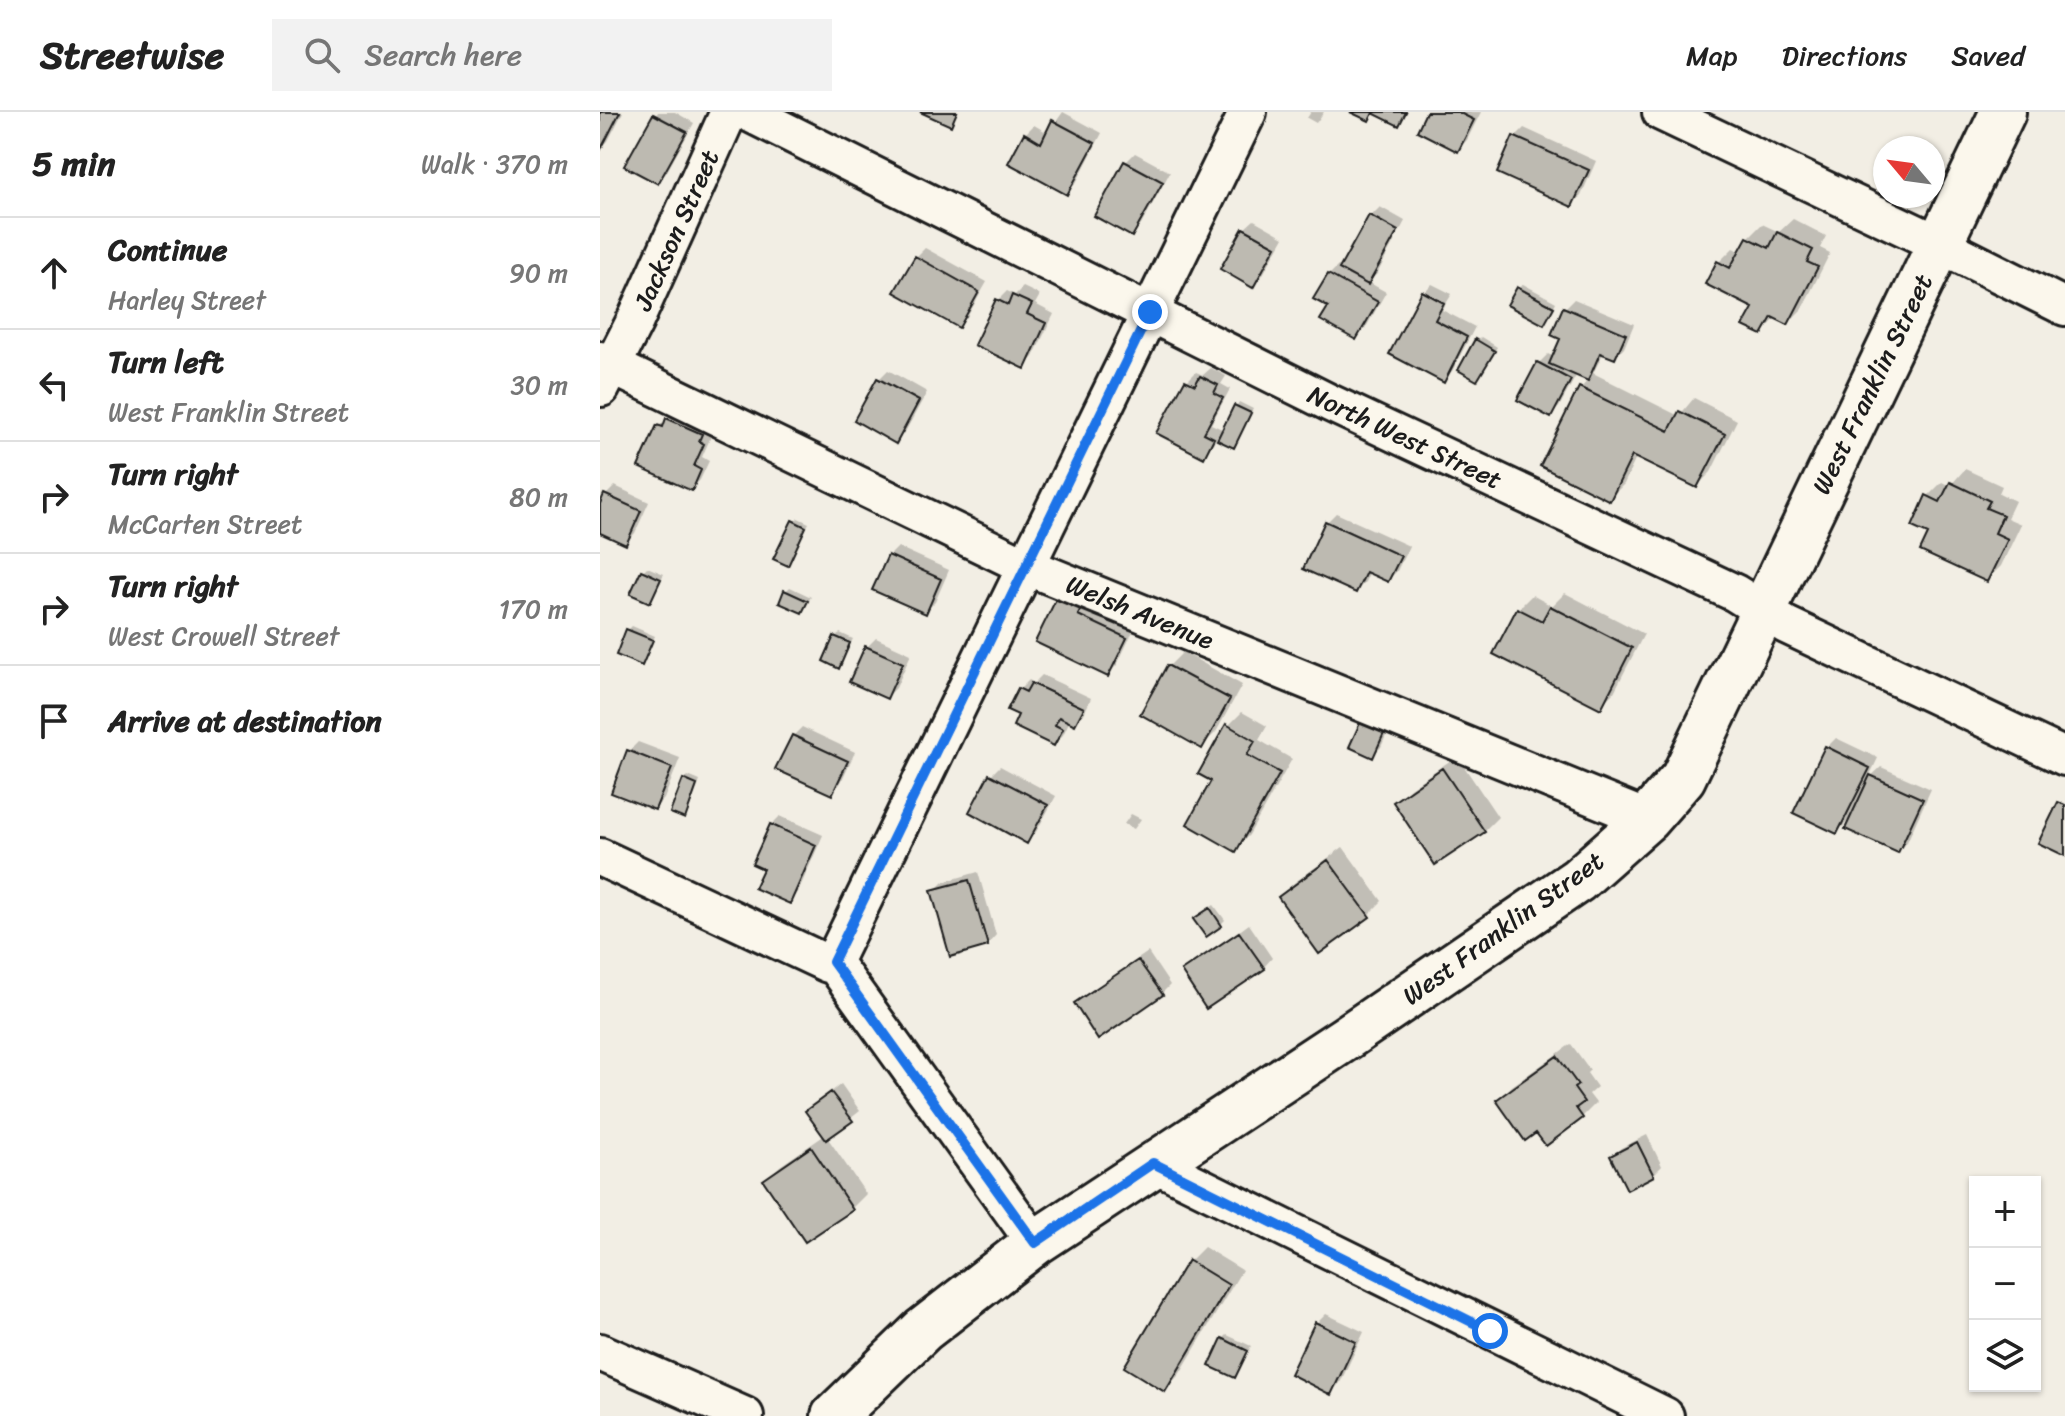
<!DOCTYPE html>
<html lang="en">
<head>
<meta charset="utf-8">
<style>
	body { margin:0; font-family:Sriracha,sans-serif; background:#f2f2f2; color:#222 }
	.controls { position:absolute; right:24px; bottom:24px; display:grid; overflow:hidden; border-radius:0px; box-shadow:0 2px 6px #0004 }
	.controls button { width:72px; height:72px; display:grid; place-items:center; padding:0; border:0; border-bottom:2px solid #e0e0e0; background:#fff; color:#222; font:40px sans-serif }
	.compass { position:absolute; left:1273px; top:24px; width:72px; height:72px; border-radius:50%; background:#fff; box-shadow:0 2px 6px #0004; rotate:299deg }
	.stop { position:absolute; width:24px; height:24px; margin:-18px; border:6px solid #1a73e8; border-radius:50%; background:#fff }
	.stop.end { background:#1a73e8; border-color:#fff; box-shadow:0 2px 8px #0008 }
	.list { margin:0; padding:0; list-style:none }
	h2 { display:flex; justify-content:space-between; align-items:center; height:104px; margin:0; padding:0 32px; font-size:34px }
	h2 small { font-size:26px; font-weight:400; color:#767676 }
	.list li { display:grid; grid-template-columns:52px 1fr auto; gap:24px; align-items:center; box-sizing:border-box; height:112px; padding:0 32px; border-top:2px solid #e0e0e0 }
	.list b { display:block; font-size:30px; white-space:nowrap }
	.list p { margin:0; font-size:26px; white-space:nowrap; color:#767676 }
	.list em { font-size:26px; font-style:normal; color:#767676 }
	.icon { flex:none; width:44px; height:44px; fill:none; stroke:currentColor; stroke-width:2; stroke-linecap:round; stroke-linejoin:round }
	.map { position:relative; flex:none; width:1465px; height:1304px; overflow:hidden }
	header { display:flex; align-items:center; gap:48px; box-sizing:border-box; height:112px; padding:0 40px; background:#fff; border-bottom:2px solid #e0e0e0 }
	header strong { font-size:38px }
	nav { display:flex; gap:44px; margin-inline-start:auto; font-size:28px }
	.search { width:560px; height:72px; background:#f2f2f2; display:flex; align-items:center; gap:20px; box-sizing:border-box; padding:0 28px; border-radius:0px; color:#767676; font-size:30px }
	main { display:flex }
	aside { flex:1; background:#fff }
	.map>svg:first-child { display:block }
</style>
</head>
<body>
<header>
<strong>Streetwise</strong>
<div class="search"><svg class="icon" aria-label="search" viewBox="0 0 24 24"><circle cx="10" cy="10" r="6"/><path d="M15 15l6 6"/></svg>Search here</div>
<nav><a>Map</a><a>Directions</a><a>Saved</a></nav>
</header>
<main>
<aside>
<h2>5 min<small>Walk · 370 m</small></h2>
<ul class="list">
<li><svg class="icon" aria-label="ahead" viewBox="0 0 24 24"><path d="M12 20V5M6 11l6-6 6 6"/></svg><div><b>Continue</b><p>Harley Street</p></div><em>90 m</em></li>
<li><svg class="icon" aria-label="left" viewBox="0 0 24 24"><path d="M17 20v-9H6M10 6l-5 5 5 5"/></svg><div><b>Turn left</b><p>West Franklin Street</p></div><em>30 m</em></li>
<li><svg class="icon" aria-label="right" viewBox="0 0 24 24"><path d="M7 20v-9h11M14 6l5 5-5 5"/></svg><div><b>Turn right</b><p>McCarten Street</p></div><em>80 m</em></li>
<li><svg class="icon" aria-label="right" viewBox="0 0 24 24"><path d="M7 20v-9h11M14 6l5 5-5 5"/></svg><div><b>Turn right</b><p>West Crowell Street</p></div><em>170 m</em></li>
<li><svg class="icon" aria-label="arrive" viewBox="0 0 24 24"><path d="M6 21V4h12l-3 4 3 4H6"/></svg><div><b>Arrive at destination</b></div></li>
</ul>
</aside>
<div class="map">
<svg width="1465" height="1304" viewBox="0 0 1465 1304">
	<rect width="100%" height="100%" fill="#f2eee4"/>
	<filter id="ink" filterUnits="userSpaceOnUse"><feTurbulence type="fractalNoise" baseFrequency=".0125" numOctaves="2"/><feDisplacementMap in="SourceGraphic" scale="16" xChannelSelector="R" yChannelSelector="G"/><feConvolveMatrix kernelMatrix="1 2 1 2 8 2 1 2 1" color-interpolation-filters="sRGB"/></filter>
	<g filter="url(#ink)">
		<path fill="#0003" d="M0,0H23L8,29L0,37Z
			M58,0H75L94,11L66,61L57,70L27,53Z
			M463,0L502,21L476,71L467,80L425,22L434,13L448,21Z
			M711,0H724L716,11L707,6Z
			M829,0H881L867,28L858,37Z
			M924,16L996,49L981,84L971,93L915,25Z
			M535,41L570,60L541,113L532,123L496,103L526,50Z
			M780,95L805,109L777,162L768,170L786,180L765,217L756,226L731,195L729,163L738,154L742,156L771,104Z
			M1193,107L1226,124L1220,136L1230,141L1202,197L1188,211L1177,205L1162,221L1155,195L1119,150L1133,136L1141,140L1148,126L1162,112L1179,120Z
			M654,108L684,125L662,164L653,173L644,117Z
			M325,136L387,170L367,205L358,214L316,145Z
			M832,172L852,182L842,198L875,215L852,259L843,268L823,181Z
			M923,172L956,190L948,206L910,192Z
			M423,175L440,183L435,192L454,202L433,245L424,254L398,188L407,179L415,183Z
			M974,187L1034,212L1024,236L1015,245L1004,240L993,261L1079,304L1094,286L1137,308L1111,360L1097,374L1037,344L1024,372L1010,386L943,353L981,276L989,267L977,262L959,295L950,304L939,251L948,242L954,245L962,226L954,222L965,196Z
			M881,225L897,235L880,263L877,229Z
			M611,256L626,264L621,272L630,277L611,312L624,318L639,290L653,297L634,334L617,326L603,344L559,320L587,269L596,260L603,263Z
			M288,258L327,280L305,320L296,329L279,267Z
			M77,298L109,312L106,320L112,322L102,345L109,349L100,368L91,377L59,314Z
			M1365,357L1402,374L1399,381L1415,389L1407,406L1421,412L1401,454L1387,468L1328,384L1342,370L1350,374Z
			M15,374L49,390L35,421L26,431L0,419V397L6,383Z
			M736,401L809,434L797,459L788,468L770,459L765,470L756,479L727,410Z
			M198,406L209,411L187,451L194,410Z
			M298,435L349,458L335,490L326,499L289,444Z
			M47,455L64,462L49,488L43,459Z
			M190,475L211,485L202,499L186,479Z
			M965,481L1044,522L1014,580L1000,594L918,497L932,483L952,494Z
			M459,484L534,517L517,553L508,562Z
			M32,514L55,524L42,552L28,518Z
			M240,521L253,527L239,554L236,525Z
			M276,526L311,542L296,576L287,585L267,535Z
			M583,540L642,573L616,620L602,634L543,601L569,554Z
			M442,563L491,586L484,602L475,611L470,608L463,623L454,632L420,602V577L429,568L434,571Z
			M776,592L796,601L781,635L772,644Z
			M642,600L667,614L659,628L692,647L649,723L635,737L614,668L628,614Z
			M202,615L255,640L240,672L231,681L193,624Z
			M1236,626L1278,646L1268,667L1281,655L1331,677L1307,730L1298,739L1253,704L1237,720L1227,635Z
			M38,630L80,646L64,687L55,696L29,639Z
			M857,644L898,705L884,719L796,690L810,676Z
			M400,654L456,684L436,720L427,730L371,699L391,663Z
			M88,664L100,669L88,700L84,704V668Z
			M531,702L541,707L534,717L524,712Z
			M180,704L223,723L198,780L189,789L166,756L171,713Z
			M743,735L782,789L768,803L680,785L694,771Z
			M378,760L396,823L387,833L334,779L343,770Z
			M614,793L625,808L621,812L600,803Z
			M649,812L672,846L663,856L584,860Z
			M548,840L570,873L561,882L476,892L485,883Z
			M971,932L990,958L987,961L997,975L989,982L996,991L982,1005L937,1018L899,988L912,974Z
			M241,972L260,999L227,1025L266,1082L252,1096L206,1127L166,1068L180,1054L225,1023L208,999Z
			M1047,1023L1062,1054L1053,1063L1012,1045L1021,1036Z
			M604,1135L642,1158L579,1263L565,1277L590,1149Z
			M726,1202L764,1220L740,1271L731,1280L717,1211Z
			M627,1223L651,1234L635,1264L623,1227Z"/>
		<path fill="#bdbab1" stroke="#1c1c1c" stroke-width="2" d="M0,0H20L0,39Z
			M320,0H357L351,14Z
			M750,0H806L799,14L773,1L769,9Z
			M826,0H858L874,8L858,40L817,19Z
			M53,2L87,20L58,72L24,54Z
			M452,8L495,31L467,83L408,51L424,21L441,31Z
			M913,24L989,58L972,95L897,61Z
			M524,49L563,70L532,125L494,104Z
			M769,103L798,119L768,173L739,157Z
			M643,116L676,134L653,176L620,157Z
			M1177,120L1213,138L1207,150L1218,155L1188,213L1172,205L1162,223L1143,214L1153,196L1105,172L1117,149L1130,156L1147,125L1169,136Z
			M315,144L379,180L359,216L294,180Z
			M728,162L778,190L756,228L720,208L728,195L713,187Z
			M917,175L954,195L944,213L907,193Z
			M822,179L844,191L835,208L867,225L844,271L789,242Z
			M412,183L432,192L427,202L446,211L425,257L374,233L396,187L408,193Z
			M963,195L1026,222L1015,247L1000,241L988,269L949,252L960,227L951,223Z
			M875,227L895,239L877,269L858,258Z
			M937,250L971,268L951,306L917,288Z
			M600,264L618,273L614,281L623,286L604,321L614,326L604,346L556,321L585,268L595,273Z
			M277,266L319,289L296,332L254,308Z
			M979,275L1069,319L1079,299L1125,322L1097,376L1032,344L1010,389L940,354Z
			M634,293L651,301L634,336L617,328Z
			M66,306L102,322L99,329L104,332L94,354L101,358L92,379L38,355L57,313L63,315Z
			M1350,370L1390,389L1386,396L1403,403L1395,421L1408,427L1387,470L1320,439L1328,422L1312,415L1326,383L1340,390Z
			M4,382L41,399L26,433L0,421V392Z
			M192,408L206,415L188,454L173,447Z
			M725,409L801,444L788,470L766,460L756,481L703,457Z
			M288,443L341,467L326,502L272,478Z
			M41,458L61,467L50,491L30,482Z
			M184,478L208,489L202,501L179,491Z
			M458,483L482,495L478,503L527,526L508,565L435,530Z
			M950,494L1032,536L1001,597L893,542L917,496L942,509Z
			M26,517L53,528L42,554L16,543Z
			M234,524L250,531L239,557L223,549Z
			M265,534L303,551L287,587L249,570Z
			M567,553L630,587L602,637L540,602Z
			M431,571L484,596L475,613L459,605L455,613L463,617L454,634L413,614L418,603L407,598L418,576L426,580Z
			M765,600L789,610L773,646L749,635Z
			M626,612L655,629L647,643L680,661L636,740L587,712L611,669L598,662Z
			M192,623L248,649L232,683L175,657Z
			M1225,634L1270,656L1237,722L1193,701Z
			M27,638L72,656L55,698L11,681Z
			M842,656L885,720L835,753L793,690Z
			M389,662L448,693L427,732L369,700Z
			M1270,663L1323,687L1298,741L1245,717Z
			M83,667L97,673L85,707L70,701Z
			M1458,690L1465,693V744L1438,731Z
			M170,712L216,733L190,792L154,776L163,757L152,752Z
			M728,748L770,805L719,842L678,785Z
			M369,768L388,834L350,845L331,778Z
			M610,796L622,814L606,825L593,807Z
			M639,820L665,857L606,897L581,859Z
			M538,848L563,883L498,928L474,891Z
			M957,944L978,973L974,976L984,990L976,996L983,1006L946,1034L936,1021L925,1029L896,988Z
			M231,980L253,1009L226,1028L205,999Z
			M1037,1030L1054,1064L1027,1078L1010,1044Z
			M211,1035L253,1098L205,1130L163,1068Z
			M588,1148L629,1173L565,1280L524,1255Z
			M715,1210L756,1230L731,1283L690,1262Z
			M622,1226L648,1239L635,1266L609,1254Z"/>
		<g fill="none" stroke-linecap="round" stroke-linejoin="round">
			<defs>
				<path id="minor" d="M147,0L730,291L1135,481L1186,513L1465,645
					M1061,0L1339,132L1465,195
					M0,248L426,454L1047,707
					M1,276L35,209L129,0
					M0,745L228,852L233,850L435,1131
					M233,850L648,0
					M553,1051L1065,1304
					M0,1240L145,1304"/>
				<path id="major" d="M234,1304L323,1218L435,1131L746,926L978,768L1047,707L1083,666L1403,0"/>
			</defs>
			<use href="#minor" stroke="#1c1c1c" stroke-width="42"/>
			<use href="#major" stroke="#1c1c1c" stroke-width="50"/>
			<use href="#minor" stroke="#fbf7ec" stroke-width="36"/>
			<use href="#major" stroke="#fbf7ec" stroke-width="44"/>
		</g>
	</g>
	<g fill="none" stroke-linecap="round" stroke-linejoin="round" filter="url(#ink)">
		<path stroke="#1a73e8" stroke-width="10" d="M550,200L233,850L435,1131L553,1051L890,1219"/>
	</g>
	<g text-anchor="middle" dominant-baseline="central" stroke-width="8" stroke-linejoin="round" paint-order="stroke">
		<g font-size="26" fill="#1c1c1c" stroke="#fbf7ec">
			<text transform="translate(76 118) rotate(-66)">Jackson Street</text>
			<text transform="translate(1272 272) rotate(-64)">West Franklin Street</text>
			<text transform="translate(805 325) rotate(25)">North West Street</text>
			<text transform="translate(540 500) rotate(22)">Welsh Avenue</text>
			<text transform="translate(903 816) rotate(-36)">West Franklin Street</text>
		</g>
	</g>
</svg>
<div class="controls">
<button>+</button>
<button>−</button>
<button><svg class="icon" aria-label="layers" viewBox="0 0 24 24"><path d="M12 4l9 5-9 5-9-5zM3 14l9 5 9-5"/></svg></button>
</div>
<svg class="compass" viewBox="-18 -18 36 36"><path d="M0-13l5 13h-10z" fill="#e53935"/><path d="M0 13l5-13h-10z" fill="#767676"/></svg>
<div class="stop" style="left:890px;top:1219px"></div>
<div class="stop end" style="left:550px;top:200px"></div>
</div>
</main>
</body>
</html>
